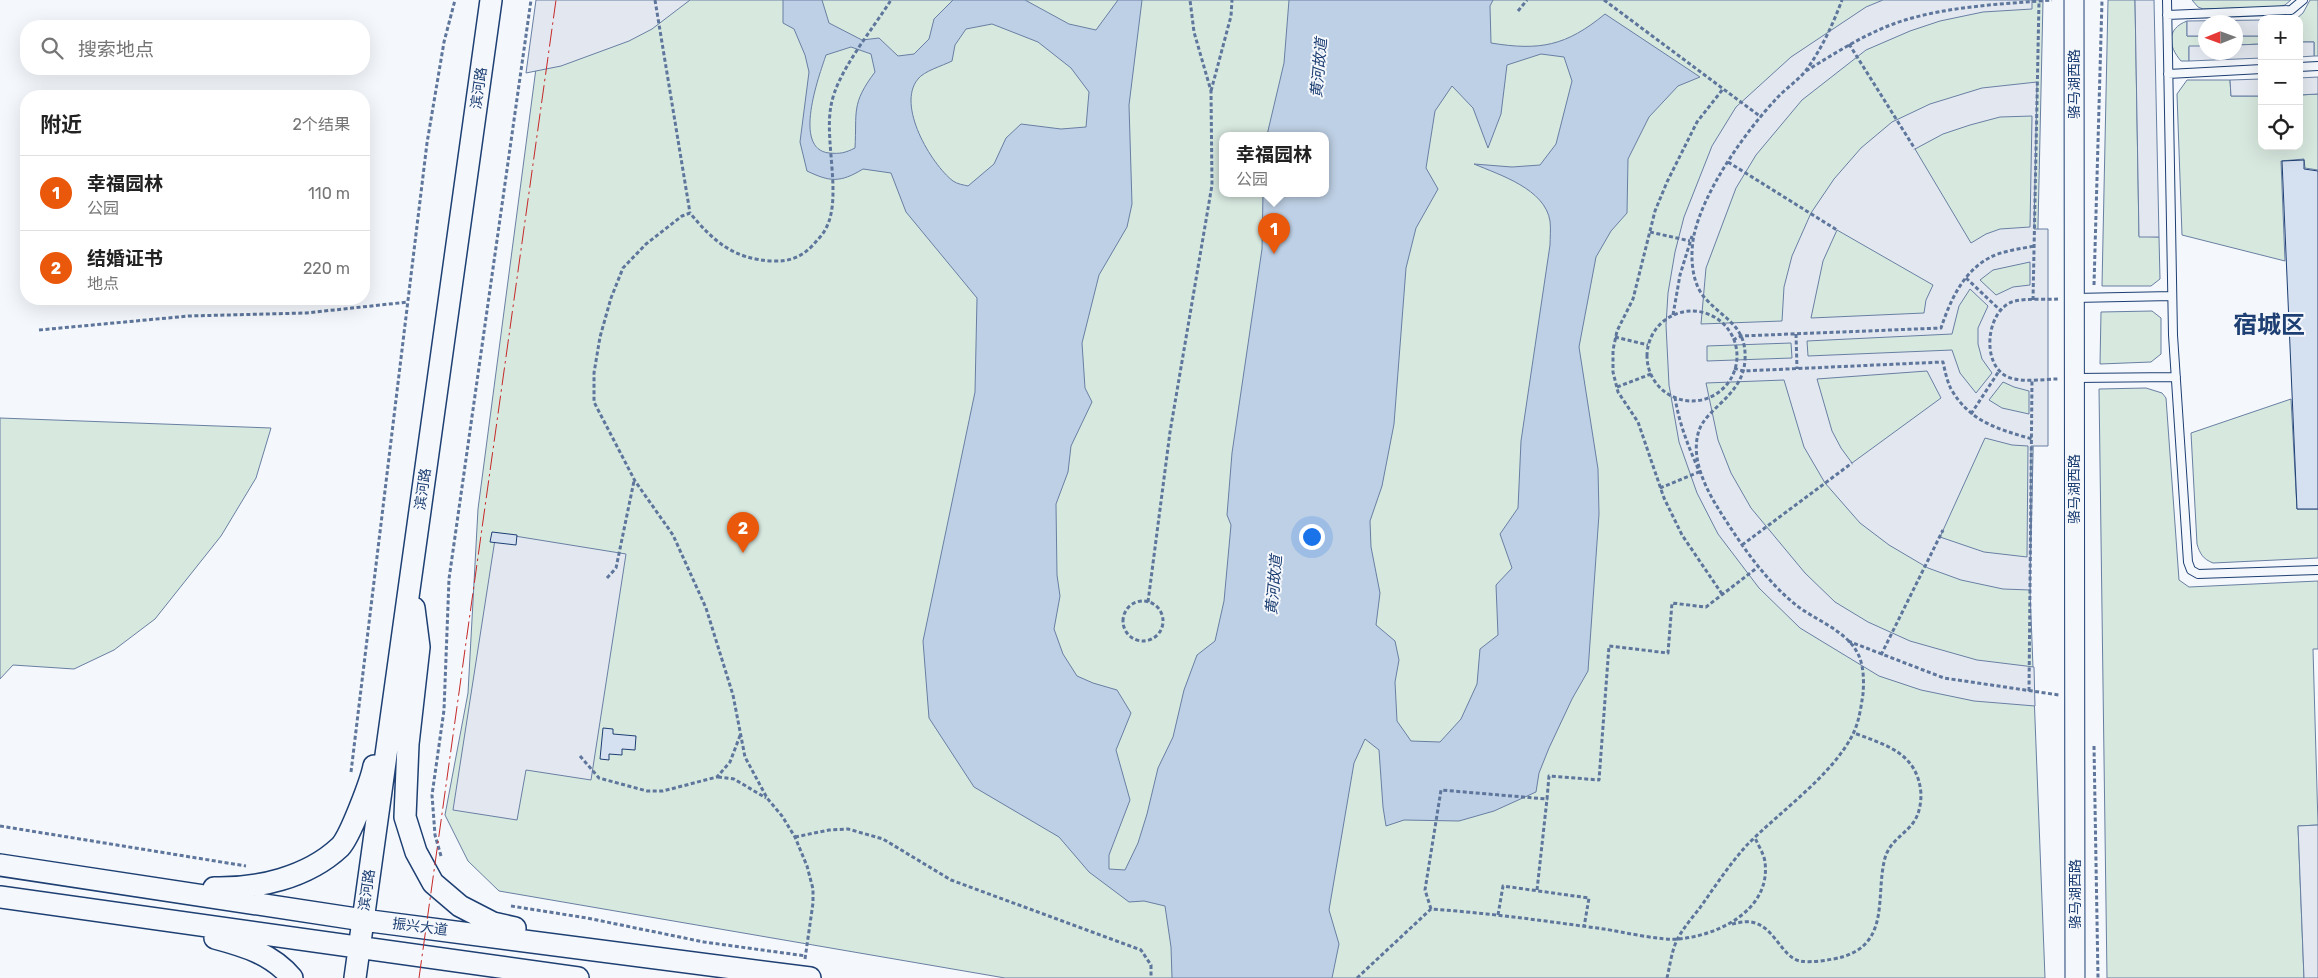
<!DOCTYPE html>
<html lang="zh">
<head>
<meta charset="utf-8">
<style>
	body { margin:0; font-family:Rubik,"Noto Sans SC",sans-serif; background:#f6f6f6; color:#222 }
	.controls { position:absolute; right:15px; top:15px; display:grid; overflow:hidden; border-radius:10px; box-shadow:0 5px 20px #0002 }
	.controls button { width:45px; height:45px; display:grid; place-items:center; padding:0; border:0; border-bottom:1px solid #e0e0e0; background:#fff; color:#222; font:25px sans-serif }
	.compass { position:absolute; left:2198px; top:15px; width:45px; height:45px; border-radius:50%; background:#fff; box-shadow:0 5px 20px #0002; rotate:269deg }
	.you { position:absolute; left:1311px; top:536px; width:18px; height:18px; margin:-12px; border:4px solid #fff; border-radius:50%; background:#1a73e8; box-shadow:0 0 0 8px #1a73e833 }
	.badge { display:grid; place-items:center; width:32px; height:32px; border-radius:50%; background:#ea580c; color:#fff; font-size:16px; font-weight:700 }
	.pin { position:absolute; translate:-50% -41px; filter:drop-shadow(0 1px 2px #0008) }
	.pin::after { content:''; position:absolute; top:26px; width:18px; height:15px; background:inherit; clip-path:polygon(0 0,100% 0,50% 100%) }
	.popup { position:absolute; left:1219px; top:132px; width:110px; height:65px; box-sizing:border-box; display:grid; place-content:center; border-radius:10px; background:#fff; filter:drop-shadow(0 1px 4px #0005); font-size:16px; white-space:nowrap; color:#767676 }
	.popup b { font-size:19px; color:#222 }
	.popup::after { content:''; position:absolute; left:50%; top:100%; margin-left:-10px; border:10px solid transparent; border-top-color:#fff }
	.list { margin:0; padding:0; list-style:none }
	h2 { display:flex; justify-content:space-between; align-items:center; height:65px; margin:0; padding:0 20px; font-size:21px }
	h2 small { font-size:16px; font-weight:400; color:#767676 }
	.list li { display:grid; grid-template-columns:32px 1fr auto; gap:15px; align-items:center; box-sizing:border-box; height:75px; padding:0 20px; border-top:1px solid #e0e0e0 }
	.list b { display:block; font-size:19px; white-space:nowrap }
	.list p { margin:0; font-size:16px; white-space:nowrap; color:#767676 }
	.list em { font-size:16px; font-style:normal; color:#767676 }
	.icon { flex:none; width:28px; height:28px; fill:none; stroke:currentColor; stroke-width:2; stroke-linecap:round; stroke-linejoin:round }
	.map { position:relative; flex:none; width:2318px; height:978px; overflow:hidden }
	.search { position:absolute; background:#fff; box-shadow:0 5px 20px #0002; left:20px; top:20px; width:350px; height:55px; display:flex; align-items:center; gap:12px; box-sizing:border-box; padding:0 18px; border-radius:20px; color:#767676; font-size:19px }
	.panel { position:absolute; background:#fff; box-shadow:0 5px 20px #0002; left:20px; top:90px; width:350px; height:215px; border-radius:20px }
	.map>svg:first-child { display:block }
</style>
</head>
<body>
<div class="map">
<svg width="2318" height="978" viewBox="0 0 2318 978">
	<rect width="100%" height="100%" fill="#f4f7fb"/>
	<path fill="#d7e8df" stroke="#687fa3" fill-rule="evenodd" d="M545,0H2043L2030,590L2045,978H1005L499,891L468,861L445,815L468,693L478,509ZM1223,135H1325V193H1223Z
		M2108,0H2135L2139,236L2159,237L2160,279L2151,286H2102Z
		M2192,0H2291L2285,5L2278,7L2203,9L2198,7Z
		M2310,0H2318V56H2314V42H2299V19H2296L2303,13Z
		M2187,21V36H2205V46L2189,47V61H2181C2168,46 2166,29 2187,21Z
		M2236,36H2262V44L2236,45Z
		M2187,80H2230L2231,96H2262V146H2299V95L2318,94V170L2305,168L2304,159L2281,161L2285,261L2182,235L2177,94Z
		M2152,311L2161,318V354L2151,362L2100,364L2101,312Z
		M2146,388L2162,393L2166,398L2179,580L2189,587L2318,581V649H2313L2318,825L2298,826L2304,978H2107L2099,389Z
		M2291,399L2297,509H2318V558L2213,563C2203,559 2200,554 2197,544L2191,433Z
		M0,418L271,428L256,478L221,536L155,619L114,650L74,669L13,665L0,679Z"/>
	<path fill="#e3e8f0" stroke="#687fa3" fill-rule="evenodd" d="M536,0H690L652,29L629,41L561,66L526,73Z
		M1883,0H2032V9L1983,12L1940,21L1910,31L1866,50L1802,100L1756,155L1736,188L1706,268L1701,324L1782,321L1784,287L1792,256L1811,213L1834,179L1861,148L1892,122L1930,104L1982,88L2037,82L2034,229H2048V446H2031L2030,590L2003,589L1961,580L1928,568L1889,545L1860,523L1825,483L1804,447L1784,380L1706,383L1718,440L1731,473L1751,508L1805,573L1835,602L1868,622L1910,641L1977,660L2034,667L2035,706L1974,701L1921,690L1879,676L1800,628L1759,588L1718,534L1697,493L1679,442L1669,385L1666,325L1668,293L1675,252L1684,217L1712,146L1736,107L1791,57L1866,7ZM2032,116L2030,227L2000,229L1986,234L1971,243L1915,149L1943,134L1970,125L2000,117ZM1837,230L1933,285L1926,300L1924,313L1811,318L1823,261ZM2030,262V285L2013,287L1996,295L1980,280L1993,270ZM1970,289L1988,306L1978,328V344L1982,359L1992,373L1976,393L1960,373L1952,350L1808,356L1807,341L1952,334L1959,306ZM1791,343L1792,358L1707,361V346ZM1927,371L1941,398L1852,463L1841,448L1832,431L1817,379ZM2003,382L2014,387L2029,391V414L2002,408L1989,400ZM1985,438L2012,445L2028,446L2027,557L1984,552L1940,537Z
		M2135,0H2154L2159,237H2139Z
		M2262,20V36H2236V22H2206L2205,36H2187V21Z
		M2299,42H2314V56L2299,57Z
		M2262,44V58L2189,61V46H2205L2206,52H2236V45Z
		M2318,77V94L2299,95V78Z
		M2262,79V96H2231L2230,80Z
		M496,533L626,554L591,780L526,770L517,820L453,810Z
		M2318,825V978H2304L2298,826Z"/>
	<path fill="#bed0e5" stroke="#687fa3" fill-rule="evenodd" d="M783,0H822L829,23L862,40L879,38L898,56L914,54L929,39L934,19L953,0H1025L1069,24L1096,30L1118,0H1142L1129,105L1132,204L1127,227L1099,275L1082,343L1085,388L1092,402L1071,446L1068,472L1056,504L1057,575L1060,596L1054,629L1063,654L1077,676L1093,683L1117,690L1131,713L1116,750L1130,800L1109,855V869L1125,870L1138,843L1147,814L1158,768L1173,737L1184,690L1197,655L1215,641L1224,601L1231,525L1227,515L1232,453L1262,249L1263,193H1325V135H1267L1284,63L1289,0H1493L1490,6L1491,43C1540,51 1566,46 1605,14L1700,77L1678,86L1649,117L1628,159L1627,213L1611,231L1596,257L1579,347L1598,469L1599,514L1588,671L1572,699L1549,748L1539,773L1536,792L1494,811L1459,821L1404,820L1386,826L1383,807L1379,750L1365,739L1354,763L1329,910L1339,944L1332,978H1172L1171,947L1165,906L1144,901L1129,902L1089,872L1059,837L974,787L929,718L923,641L975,392L977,298L906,212L891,173L863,169C840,183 830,182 807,171L800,142L809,72L805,55L794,29L783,23ZM992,24L1038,42L1071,68L1089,92L1086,127L1061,129L1021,124L1006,138L994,164L968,186C964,185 957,184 953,181C931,164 896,105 918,79C924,71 942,66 952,61L955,45L966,29ZM851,47L871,54L875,72C851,104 857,111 855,148C845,153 840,154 829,153C792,149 819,76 826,55ZM1541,54L1564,57L1572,81L1556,144L1540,165L1512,167L1474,164C1500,175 1545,189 1550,221C1551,229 1550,238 1550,245L1521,441L1518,508L1500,534L1512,568L1496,585L1498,635L1480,649L1477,684L1461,719L1440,742L1411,741L1397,721L1395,682L1399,660L1395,641L1376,625L1380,593L1371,547L1370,521L1382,486L1394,424L1406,268L1416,228L1438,189L1426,168L1435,111L1452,86L1473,108L1488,148L1501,114L1507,65Z"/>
	<path fill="#d5e0f0" stroke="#1d3f73" d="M2304,160V169L2318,171V509H2297L2282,161Z
		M492,532L517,535L516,545L490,542Z
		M603,728L613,729V734L636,736L635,750L622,749V755L609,754V760L600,759Z"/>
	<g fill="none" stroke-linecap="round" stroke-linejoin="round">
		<defs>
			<path id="service" d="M2167,0L2173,335L2188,562L2191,570L2198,574L2318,570
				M2167,15L2291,10L2303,0
				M2299,67L2318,66
				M2168,74L2262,69
				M2074,298L2172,296
				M2076,378L2176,377"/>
			<path id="tertiary" d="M2074,0L2075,978"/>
			<path id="secondary" d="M414,608L419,647L408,744L405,817L416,852L433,883L460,906L493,923L515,928
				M0,865L363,920L810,978
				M214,888C257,889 307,878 340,847C350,837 371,781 374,766
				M0,897L578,978
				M215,938C245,946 272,954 292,978
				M355,978L491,0"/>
		</defs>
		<use href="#service" stroke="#1d3f73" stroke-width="10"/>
		<use href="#tertiary" stroke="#1d3f73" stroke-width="21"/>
		<use href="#secondary" stroke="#1d3f73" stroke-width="24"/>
		<path stroke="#5e769c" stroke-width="3" stroke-dasharray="4 2.5" stroke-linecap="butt" d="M655,0L690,213
			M1604,0L1761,117
			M1518,11L1527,0
			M1849,44L1915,149
			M1806,71C1837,52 1869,31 1905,20C1952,6 2002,4 2052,0
			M1211,91L1231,16L1232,0
			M1728,162L1837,230
			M1650,232L1690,241
			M1966,278L2000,310
			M2094,285L2102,0
			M2058,299C2044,300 2028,298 2015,301C1986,308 1980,365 2008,377C2023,383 2043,379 2058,379
			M2033,300L2039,1
			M1647 356a45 45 0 1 1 90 0a45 45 0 1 1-90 0Z
			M1673,315L1680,275L1692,236
			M39,330L189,316L306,313L408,302
			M1796,334L1797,369
			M1615,337L1648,345
			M1733,340L1741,336L1941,328C1950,301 1963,272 1989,258C2001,251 2020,249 2034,246
			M1734,368L1743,371L1943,362C1945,371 1947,381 1951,389C1970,422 1998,429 2032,439
			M1617,387L1651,374
			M1675,397C1679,424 1689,448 1700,473
			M1971,414L1999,371
			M1660,488L1699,472
			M1742,545L1852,463
			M607,578L616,568L634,481
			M1722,594L1682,535L1664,498L1638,422L1618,392L1613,372V350L1617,331L1633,299L1655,211L1667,182L1697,122L1723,89
			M1123 621a20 20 0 1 1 40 0a20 20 0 1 1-40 0Z
			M1148,602L1170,432L1212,185L1211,91L1194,32L1190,0
			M1848,641L1944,678L2059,695
			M1881,655L1943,530
			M2029,691L2032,379
			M2094,746L2098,978
			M580,756L599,778L647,791H663L717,777L730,762L741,733
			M351,772L427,143L444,42L455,0
			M718,777L734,779L766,798
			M0,826L246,866
			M795,837L829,830L848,829L883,839L951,880L1141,950L1151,965V978
			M441,856L435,835L432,795L444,710L449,579L531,0
			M1537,890L1547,799
			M511,906L587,918L704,942L806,956
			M1431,909L1425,890L1441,790L1547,799L1549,776L1599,780L1609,646L1668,653L1672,603L1706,607L1758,567
			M1498,915L1503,886L1589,898L1584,927
			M1732,924C1737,923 1745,921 1751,922C1775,926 1781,957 1800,961C1811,963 1831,960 1842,957C1891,943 1875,895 1885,858C1890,841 1903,836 1913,823C1919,815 1921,804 1921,794C1918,753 1886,745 1854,733
			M805,959L813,903V889L807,866L795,837L782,816L767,798L745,757L733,695L706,608L673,535L635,481L594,402V373L600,337L611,298L623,268L646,244L682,216L690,213C714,242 734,259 772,261C789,262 802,257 813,245C817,240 822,236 825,230C843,200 824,141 831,106C836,73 873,29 891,0
			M1357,978L1431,909C1489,913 1546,921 1604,929C1623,932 1662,941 1679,939C1719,935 1771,910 1765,862C1764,854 1758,845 1755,838
			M1667,978C1670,965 1672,949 1678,938C1684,927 1692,918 1699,909C1714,888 1729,865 1746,846C1779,812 1832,776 1853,734C1859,722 1861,707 1863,694C1864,681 1864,664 1857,652C1845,630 1815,620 1796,605C1765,580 1742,546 1721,513C1707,491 1691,461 1698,434C1701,419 1717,408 1727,397C1737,386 1744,376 1745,360C1747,325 1723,319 1705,298C1691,283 1690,254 1694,235C1704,190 1745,132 1777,98C1786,88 1799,80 1807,69C1822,48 1833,24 1842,0"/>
		<use href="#service" stroke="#f4f7fb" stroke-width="8"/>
		<use href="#tertiary" stroke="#f4f7fb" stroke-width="19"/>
		<use href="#secondary" stroke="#f4f7fb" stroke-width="21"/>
		<path stroke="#c62828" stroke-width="1" stroke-dasharray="18 4 2.5 4" stroke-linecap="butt" d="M419,978L556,0"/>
	</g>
	<g text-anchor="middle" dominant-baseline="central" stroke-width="4" stroke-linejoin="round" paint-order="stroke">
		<g font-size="14" fill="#1d3f73" stroke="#f4f7fb">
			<text transform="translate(2074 84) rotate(-90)">骆马湖西路</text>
			<text transform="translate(479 88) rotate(-82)">滨河路</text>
			<text transform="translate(423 489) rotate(-82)">滨河路</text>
			<text transform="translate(2074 489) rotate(-90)">骆马湖西路</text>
			<text transform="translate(367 890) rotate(-82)">滨河路</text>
			<text transform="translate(2075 894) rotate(-90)">骆马湖西路</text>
			<text transform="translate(420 927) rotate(7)">振兴大道</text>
		</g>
		<g font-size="15" font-style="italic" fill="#1d3f73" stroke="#f4f7fb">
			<text transform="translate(1319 68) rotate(-85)">黄河故道</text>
			<text transform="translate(1274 585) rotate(-85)">黄河故道</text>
		</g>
		<g font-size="24" font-weight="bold" fill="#1d3f73" stroke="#f4f7fb">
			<text x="2269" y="325">宿城区</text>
		</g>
	</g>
</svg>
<div class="controls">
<button>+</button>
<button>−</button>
<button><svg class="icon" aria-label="locate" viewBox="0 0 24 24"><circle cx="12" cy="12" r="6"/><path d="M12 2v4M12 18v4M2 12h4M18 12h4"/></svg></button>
</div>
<svg class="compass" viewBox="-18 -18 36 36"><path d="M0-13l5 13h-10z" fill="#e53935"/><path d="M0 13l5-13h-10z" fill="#767676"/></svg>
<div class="you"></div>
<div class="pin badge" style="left:1274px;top:254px">1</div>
<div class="popup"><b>幸福园林</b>公园</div>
<div class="pin badge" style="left:743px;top:553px">2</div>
<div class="search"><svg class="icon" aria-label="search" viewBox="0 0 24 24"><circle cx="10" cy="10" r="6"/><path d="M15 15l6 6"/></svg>搜索地点</div>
<section class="panel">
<h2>附近<small>2个结果</small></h2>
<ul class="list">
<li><span class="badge">1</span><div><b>幸福园林</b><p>公园</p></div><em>110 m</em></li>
<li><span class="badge">2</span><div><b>结婚证书</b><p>地点</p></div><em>220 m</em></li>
</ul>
</section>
</div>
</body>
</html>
